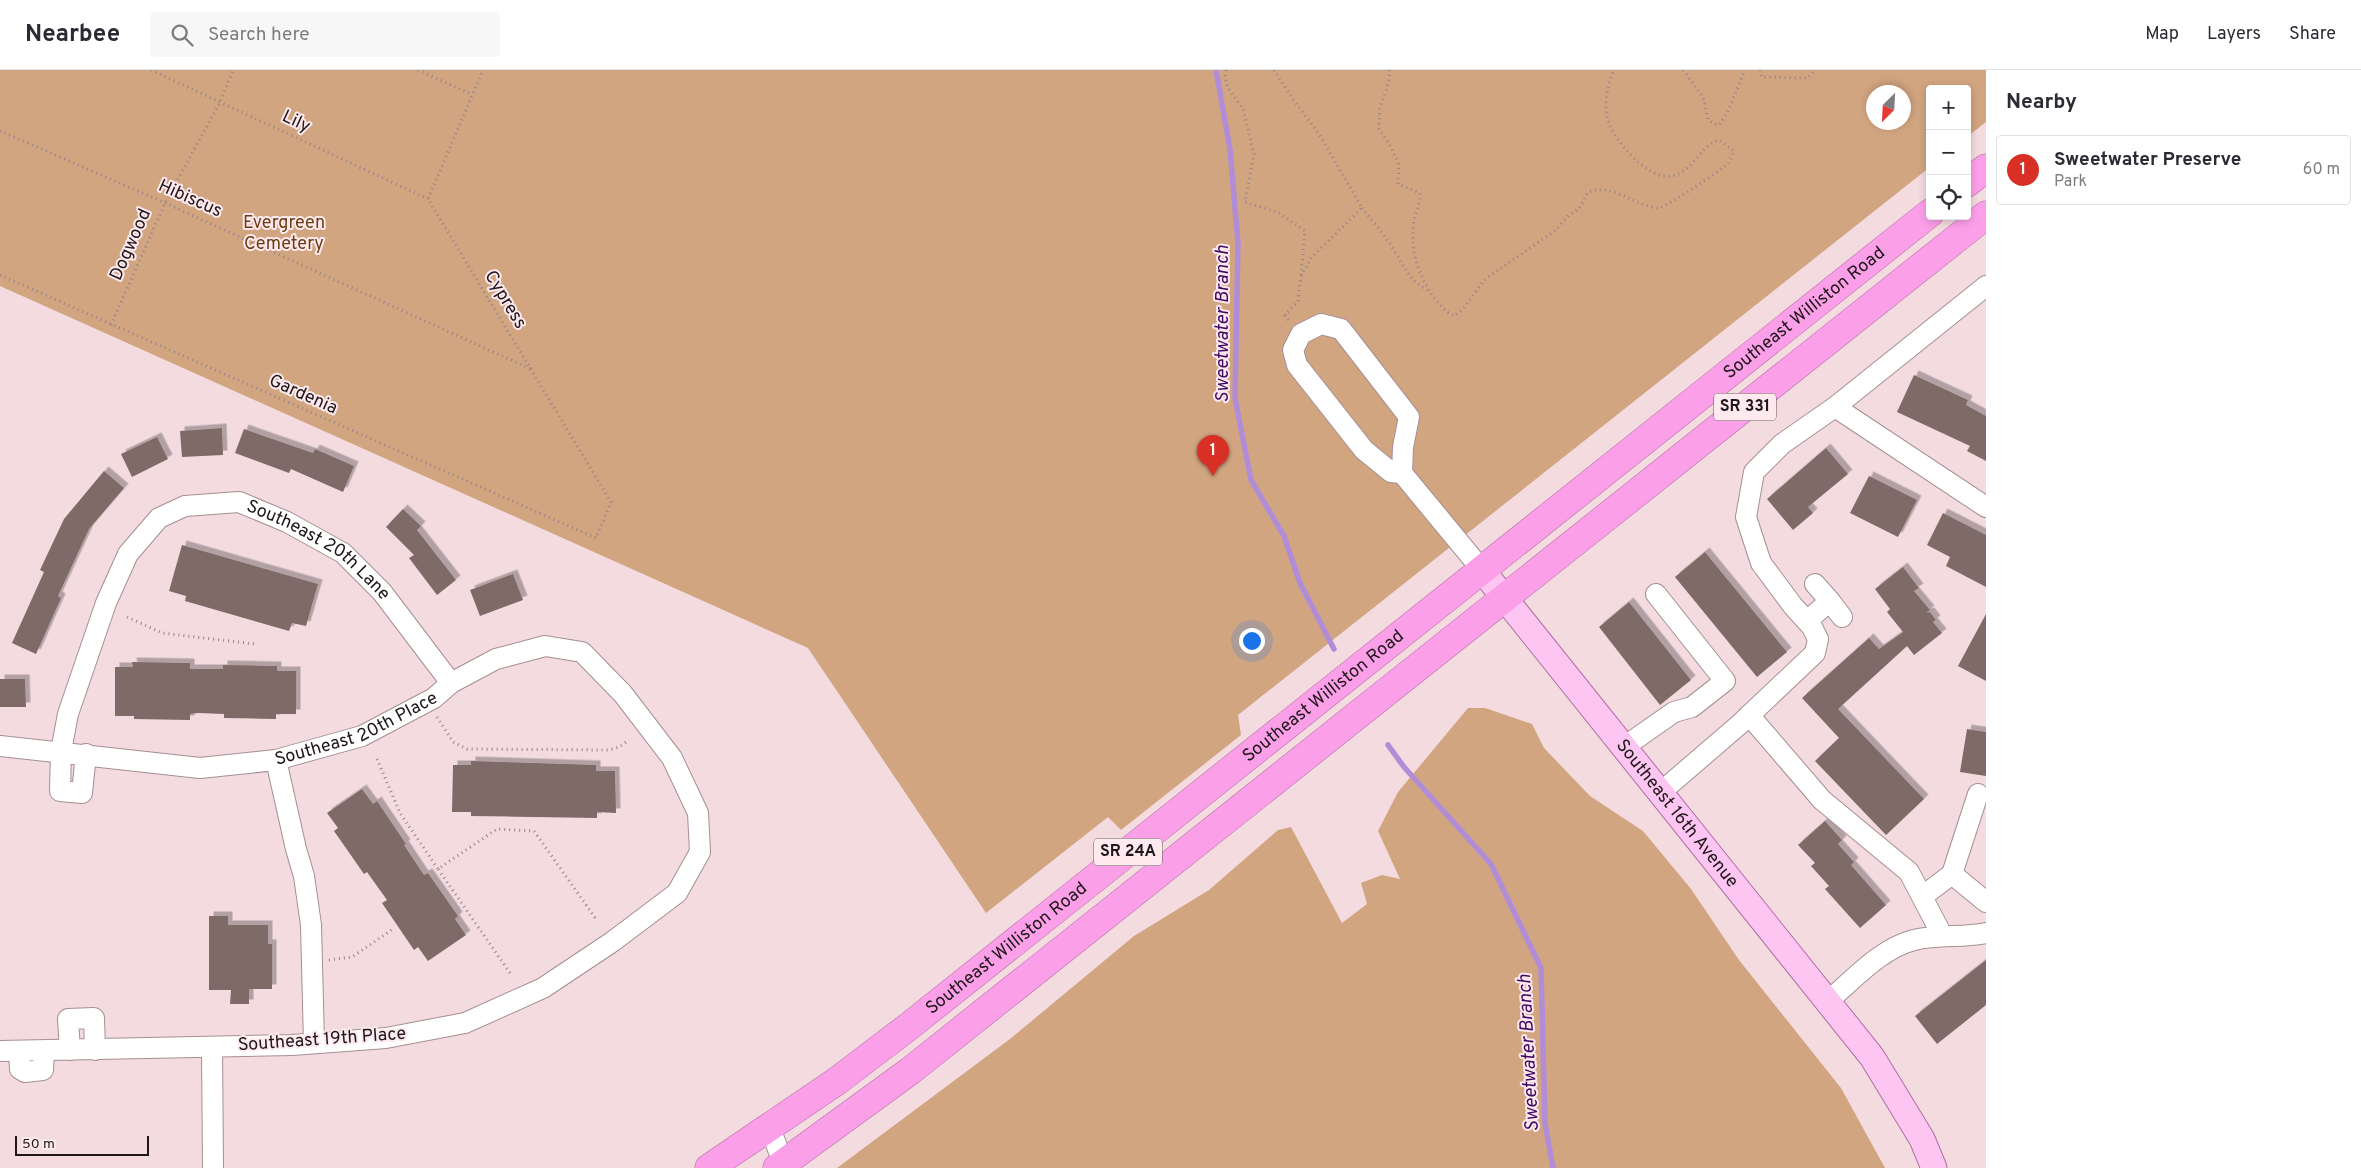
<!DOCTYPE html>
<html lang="en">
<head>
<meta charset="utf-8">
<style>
	body { margin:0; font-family:Overpass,sans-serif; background:#f7f7f7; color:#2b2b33 }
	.controls { position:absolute; right:15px; top:15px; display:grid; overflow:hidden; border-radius:5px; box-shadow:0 2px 8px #0003 }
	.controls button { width:45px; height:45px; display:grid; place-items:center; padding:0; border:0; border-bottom:1px solid #e1e1e2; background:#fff; color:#2b2b33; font:25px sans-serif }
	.compass { position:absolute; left:1866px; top:15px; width:45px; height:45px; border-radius:50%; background:#fff; box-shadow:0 2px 8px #0003; rotate:204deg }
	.scale { position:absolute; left:15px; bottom:12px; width:134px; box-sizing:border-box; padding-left:5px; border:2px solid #1f1719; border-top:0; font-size:14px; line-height:18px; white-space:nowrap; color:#1f1719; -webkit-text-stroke:4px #fde9ee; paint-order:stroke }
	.you { position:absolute; left:1251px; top:570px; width:18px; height:18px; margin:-12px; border:4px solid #fff; border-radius:50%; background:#1a73e8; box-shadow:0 0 0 8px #1a73e833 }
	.badge { display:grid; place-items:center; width:32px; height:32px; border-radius:50%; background:#d93025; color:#fff; font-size:16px; font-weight:700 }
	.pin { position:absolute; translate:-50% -41px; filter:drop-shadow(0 1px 2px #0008) }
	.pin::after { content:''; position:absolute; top:26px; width:18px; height:15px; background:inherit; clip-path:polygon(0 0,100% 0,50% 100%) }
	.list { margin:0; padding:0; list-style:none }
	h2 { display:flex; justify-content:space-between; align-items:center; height:65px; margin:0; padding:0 20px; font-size:21px }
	h2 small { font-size:16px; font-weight:400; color:#7c7c81 }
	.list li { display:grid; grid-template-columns:32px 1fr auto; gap:15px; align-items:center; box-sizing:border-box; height:70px; margin:0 10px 10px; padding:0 10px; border:1px solid #e1e1e2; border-radius:5px }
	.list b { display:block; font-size:19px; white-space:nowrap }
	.list p { margin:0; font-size:16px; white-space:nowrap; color:#7c7c81 }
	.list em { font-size:16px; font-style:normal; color:#7c7c81 }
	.icon { flex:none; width:28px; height:28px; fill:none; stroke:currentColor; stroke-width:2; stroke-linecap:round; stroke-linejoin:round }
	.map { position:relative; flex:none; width:1986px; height:1098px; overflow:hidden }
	header { display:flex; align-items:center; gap:30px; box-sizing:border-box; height:70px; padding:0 25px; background:#fff; border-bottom:1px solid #e1e1e2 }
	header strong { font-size:24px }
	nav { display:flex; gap:28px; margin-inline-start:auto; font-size:18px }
	.search { width:350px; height:45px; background:#f7f7f7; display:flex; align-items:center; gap:12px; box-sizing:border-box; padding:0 18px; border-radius:5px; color:#7c7c81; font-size:19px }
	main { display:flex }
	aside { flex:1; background:#fff }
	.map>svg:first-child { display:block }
</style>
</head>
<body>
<header>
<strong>Nearbee</strong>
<div class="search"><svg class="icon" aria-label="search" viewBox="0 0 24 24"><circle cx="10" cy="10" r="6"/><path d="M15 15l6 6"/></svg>Search here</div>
<nav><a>Map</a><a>Layers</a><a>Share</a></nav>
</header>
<main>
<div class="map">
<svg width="1986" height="1098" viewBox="0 0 1986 1098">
	<defs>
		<filter id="shadow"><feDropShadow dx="4.5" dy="-4.5" stdDeviation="0" flood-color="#0004"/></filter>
	</defs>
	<rect width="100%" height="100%" fill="#f3dbe0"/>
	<path fill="#d2a581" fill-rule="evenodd" d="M0,0H1986V52L1967,67V19H1930V97L1238,645L1241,665L1121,760L1108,747L986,843L808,578L0,216ZM1874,22H1904V52H1874Z
		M1468,638H1485L1532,654L1544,678L1590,726L1643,761L1691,819L1739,890L1841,1018L1885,1098H837L1010,969L1134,866L1209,820L1278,760L1291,757L1342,853L1367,834L1361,813L1382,805L1400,809L1378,761L1398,722Z"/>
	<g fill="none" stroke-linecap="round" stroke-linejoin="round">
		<path stroke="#b28dd7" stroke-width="5.5" d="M1216,0L1230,79L1238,173L1235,328L1251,410L1284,466L1300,513L1334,579
			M1388,675L1404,697L1491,794L1541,898L1545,1053L1553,1098"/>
	</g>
	<path fill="#7e6a66" filter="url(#shadow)" d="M1914,305L1968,330L1966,335L1986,346V391L1967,381L1970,376L1897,342Z
		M222,358L223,385L182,387L180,361Z
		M244,359L313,383L315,379L354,396L343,422L291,399L289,403L235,383Z
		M157,367L168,389L132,407L121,384Z
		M1826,378L1848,404L1808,437L1813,443L1793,460L1767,429Z
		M104,401L124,418L89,459L58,526L61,528L36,584L12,573L44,502L40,500L64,449Z
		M1869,406L1917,430L1898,467L1850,443Z
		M403,439L421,456L417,460L456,510L437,525L409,488L414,485L386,457Z
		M1943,443L1986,465V517L1946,496L1950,487L1927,475Z
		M182,475L318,514L306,556L292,553L289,561L185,531L186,526L169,521Z
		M1705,482L1787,582L1757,607L1675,507Z
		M1903,497L1919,518L1914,521L1930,540L1926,543L1930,542L1936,550L1933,552L1942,563L1914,585L1907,576L1838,639L1924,729L1886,765L1815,691L1839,668L1802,628L1869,568L1879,579L1903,562L1887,542L1890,539L1875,519Z
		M513,504L523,530L480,546L470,520Z
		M1629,532L1691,610L1660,635L1599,557Z
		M1986,544V611L1958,596Z
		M132,592L190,593V599H223V595L277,596V601H296V644H276V649L224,648V644L198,643L190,644V650L134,649V646H115V597H133Z
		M0,609H25L26,637H0Z
		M1967,659L1986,662V706L1960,702Z
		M471,691L596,695V701H615L616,743L597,742V748L471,746V742H452L453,695H471Z
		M362,719L373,734L377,731L406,774L404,775L424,805L428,803L458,846L455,849L466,865L428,891L418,877L414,880L382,833L387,830L367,802L364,804L334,761L338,758L327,743Z
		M1825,751L1842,770L1838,774L1854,792L1851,795L1886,835L1860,858L1825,819L1829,816L1811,796L1815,793L1798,775Z
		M209,846H228V855H268V874H272V919H249V934H230L231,920H209Z
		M1986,890V935L1937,974L1915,946Z"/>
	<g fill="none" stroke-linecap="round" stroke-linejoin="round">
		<defs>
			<g id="minor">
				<path d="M1321,254L1341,259L1409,347L1403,377L1402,403L1391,402L1364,380L1297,295L1293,280L1301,264Z"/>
				<path d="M1835,337L1986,437"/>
				<path d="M1402,403L1482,500"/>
				<path d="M1830,531L1842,547"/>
				<path d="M1808,550L1830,531L1815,514"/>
				<path d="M1749,645L1822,730L1909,802L1942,865"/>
				<path id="s1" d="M0,676L200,698L276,690L362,666L434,628L451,613L496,589L545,576L582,582L623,624L672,688L698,743L700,782L677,823L612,872L543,918L465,953L386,968L292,975L0,981"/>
				<path d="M1624,677L1674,642L1692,637L1725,611L1656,524"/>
				<path id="s2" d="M86,684L82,723L60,721L61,681L68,644L106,533L128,484L159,448L185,436L239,432L287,452L343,483L382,522L451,613"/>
				<path d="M276,690L296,779L304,806L311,855L314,973"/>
				<path d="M1661,722L1740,654L1815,583L1818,569L1812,557L1793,536L1761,493L1746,447L1754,402L1782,374L1835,337L1986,216"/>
				<path d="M1978,724L1952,804L1986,832"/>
				<path d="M1923,826L1952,804"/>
				<path d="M1827,932C1852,911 1881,878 1914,870C1938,864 1962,868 1986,863"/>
				<path d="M212,977L213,1098"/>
				<path d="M70,980L68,949L94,948L95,980"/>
				<path d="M19,981L20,999L25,1002L43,1000L44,981"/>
				<path d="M770,1058L785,1098"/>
			</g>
			<g id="major">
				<path id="s3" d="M1482,500L1872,987L1922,1069L1934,1098"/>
			</g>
			<g id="highway">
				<path d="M1967,113L1986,98"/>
				<path id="s4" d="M709,1098L837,1011L908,957L1930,143"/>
				<path d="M777,1098L910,1001L1986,145"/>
			</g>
		</defs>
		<use href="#minor" stroke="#a58f94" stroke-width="22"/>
		<use href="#major" stroke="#af6fa0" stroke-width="27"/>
		<use href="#highway" stroke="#af6fa0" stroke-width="29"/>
		<path stroke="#948387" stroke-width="3" stroke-dasharray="1 4" stroke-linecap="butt" d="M151,0L428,129
			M418,0L471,24
			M1226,0L1225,7L1228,18L1243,39L1254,84L1245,132L1279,143L1305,161L1301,206
			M1274,0L1295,32L1319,64L1362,138L1311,188L1301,207L1298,231L1285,245L1289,251
			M1389,0L1390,4L1387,18L1380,37L1379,59L1391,77L1399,95L1398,114L1420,123C1420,133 1418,137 1415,146C1413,153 1413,162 1413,170C1412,193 1432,236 1454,246L1463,239L1484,210L1556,160L1569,145L1579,139L1588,122C1613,112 1635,137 1659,138C1665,138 1719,101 1728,94L1734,81L1719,70C1699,76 1693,103 1671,106C1648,110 1616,72 1609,53C1603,38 1607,14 1614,0
			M1683,0L1703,27L1708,49L1714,54L1719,55L1727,43L1745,0
			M1760,0L1762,7L1808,8L1815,0
			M0,61L165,133L531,299
			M1362,138C1373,152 1386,166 1395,182C1405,198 1409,210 1427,220
			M0,205L596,468L611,432L428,129L483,0
			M111,255L165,133L220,32L233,0
			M127,547L162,563L255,574
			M437,647L453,672L467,679L609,680L619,677L629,670
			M377,689L400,743L438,799
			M329,890L352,887L393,859
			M510,903L438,799L497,759L534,761L596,849"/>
		<use href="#minor" stroke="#fff" stroke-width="20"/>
		<use href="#major" stroke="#fdc5f2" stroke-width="25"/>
		<use href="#highway" stroke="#fc9fe9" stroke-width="28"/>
	</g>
	<g text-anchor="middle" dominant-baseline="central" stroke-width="4" stroke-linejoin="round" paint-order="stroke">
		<g fill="#fde9ee" stroke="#625659" stroke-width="1">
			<rect x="1714" y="323.5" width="62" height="27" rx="4"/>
			<rect x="1094" y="768.5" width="68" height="27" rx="4"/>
		</g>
		<g font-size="16" font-weight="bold" fill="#1f1719">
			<text x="1745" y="337">SR 331</text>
			<text x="1128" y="782">SR 24A</text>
		</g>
		<g font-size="18" fill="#1f1719" stroke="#fde9ee">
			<text transform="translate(296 52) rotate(25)">Lily</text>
			<text transform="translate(190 129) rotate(24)">Hibiscus</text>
			<text transform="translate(131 175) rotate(-66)">Dogwood</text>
			<text transform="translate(505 230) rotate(59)">Cypress</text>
			<text stroke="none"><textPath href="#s4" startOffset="1390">Southeast Williston Road</textPath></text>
			<text transform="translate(303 325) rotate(24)">Gardenia</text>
			<text stroke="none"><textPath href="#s2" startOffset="534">Southeast 20th Lane</textPath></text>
			<text stroke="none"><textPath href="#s4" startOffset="775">Southeast Williston Road</textPath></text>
			<text stroke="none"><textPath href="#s1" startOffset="364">Southeast 20th Place</textPath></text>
			<text stroke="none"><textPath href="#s3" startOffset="312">Southeast 16th Avenue</textPath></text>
			<text stroke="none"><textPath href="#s4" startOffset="370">Southeast Williston Road</textPath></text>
			<text transform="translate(322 970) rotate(-4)">Southeast 19th Place</text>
		</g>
		<g font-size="18" fill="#6b3c10" stroke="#fde9ee">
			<text x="284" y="153">Evergreen<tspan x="284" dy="21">Cemetery</tspan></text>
		</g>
		<g font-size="19" font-style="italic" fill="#400863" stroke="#fde9ee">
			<text transform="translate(1223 254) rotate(-90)">Sweetwater Branch</text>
			<text transform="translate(1529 983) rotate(-93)">Sweetwater Branch</text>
		</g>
	</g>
</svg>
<div class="controls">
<button>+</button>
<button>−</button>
<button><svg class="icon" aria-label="locate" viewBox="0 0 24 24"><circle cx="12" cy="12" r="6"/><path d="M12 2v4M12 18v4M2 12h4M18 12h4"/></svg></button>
</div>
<svg class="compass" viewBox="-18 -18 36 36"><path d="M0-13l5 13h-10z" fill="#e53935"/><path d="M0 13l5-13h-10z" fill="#7c7c81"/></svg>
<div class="scale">50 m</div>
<div class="you"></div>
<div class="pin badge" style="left:1213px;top:406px">1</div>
</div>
<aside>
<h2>Nearby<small></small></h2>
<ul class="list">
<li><span class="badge">1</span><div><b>Sweetwater Preserve</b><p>Park</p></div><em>60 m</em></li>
</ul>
</aside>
</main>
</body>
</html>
